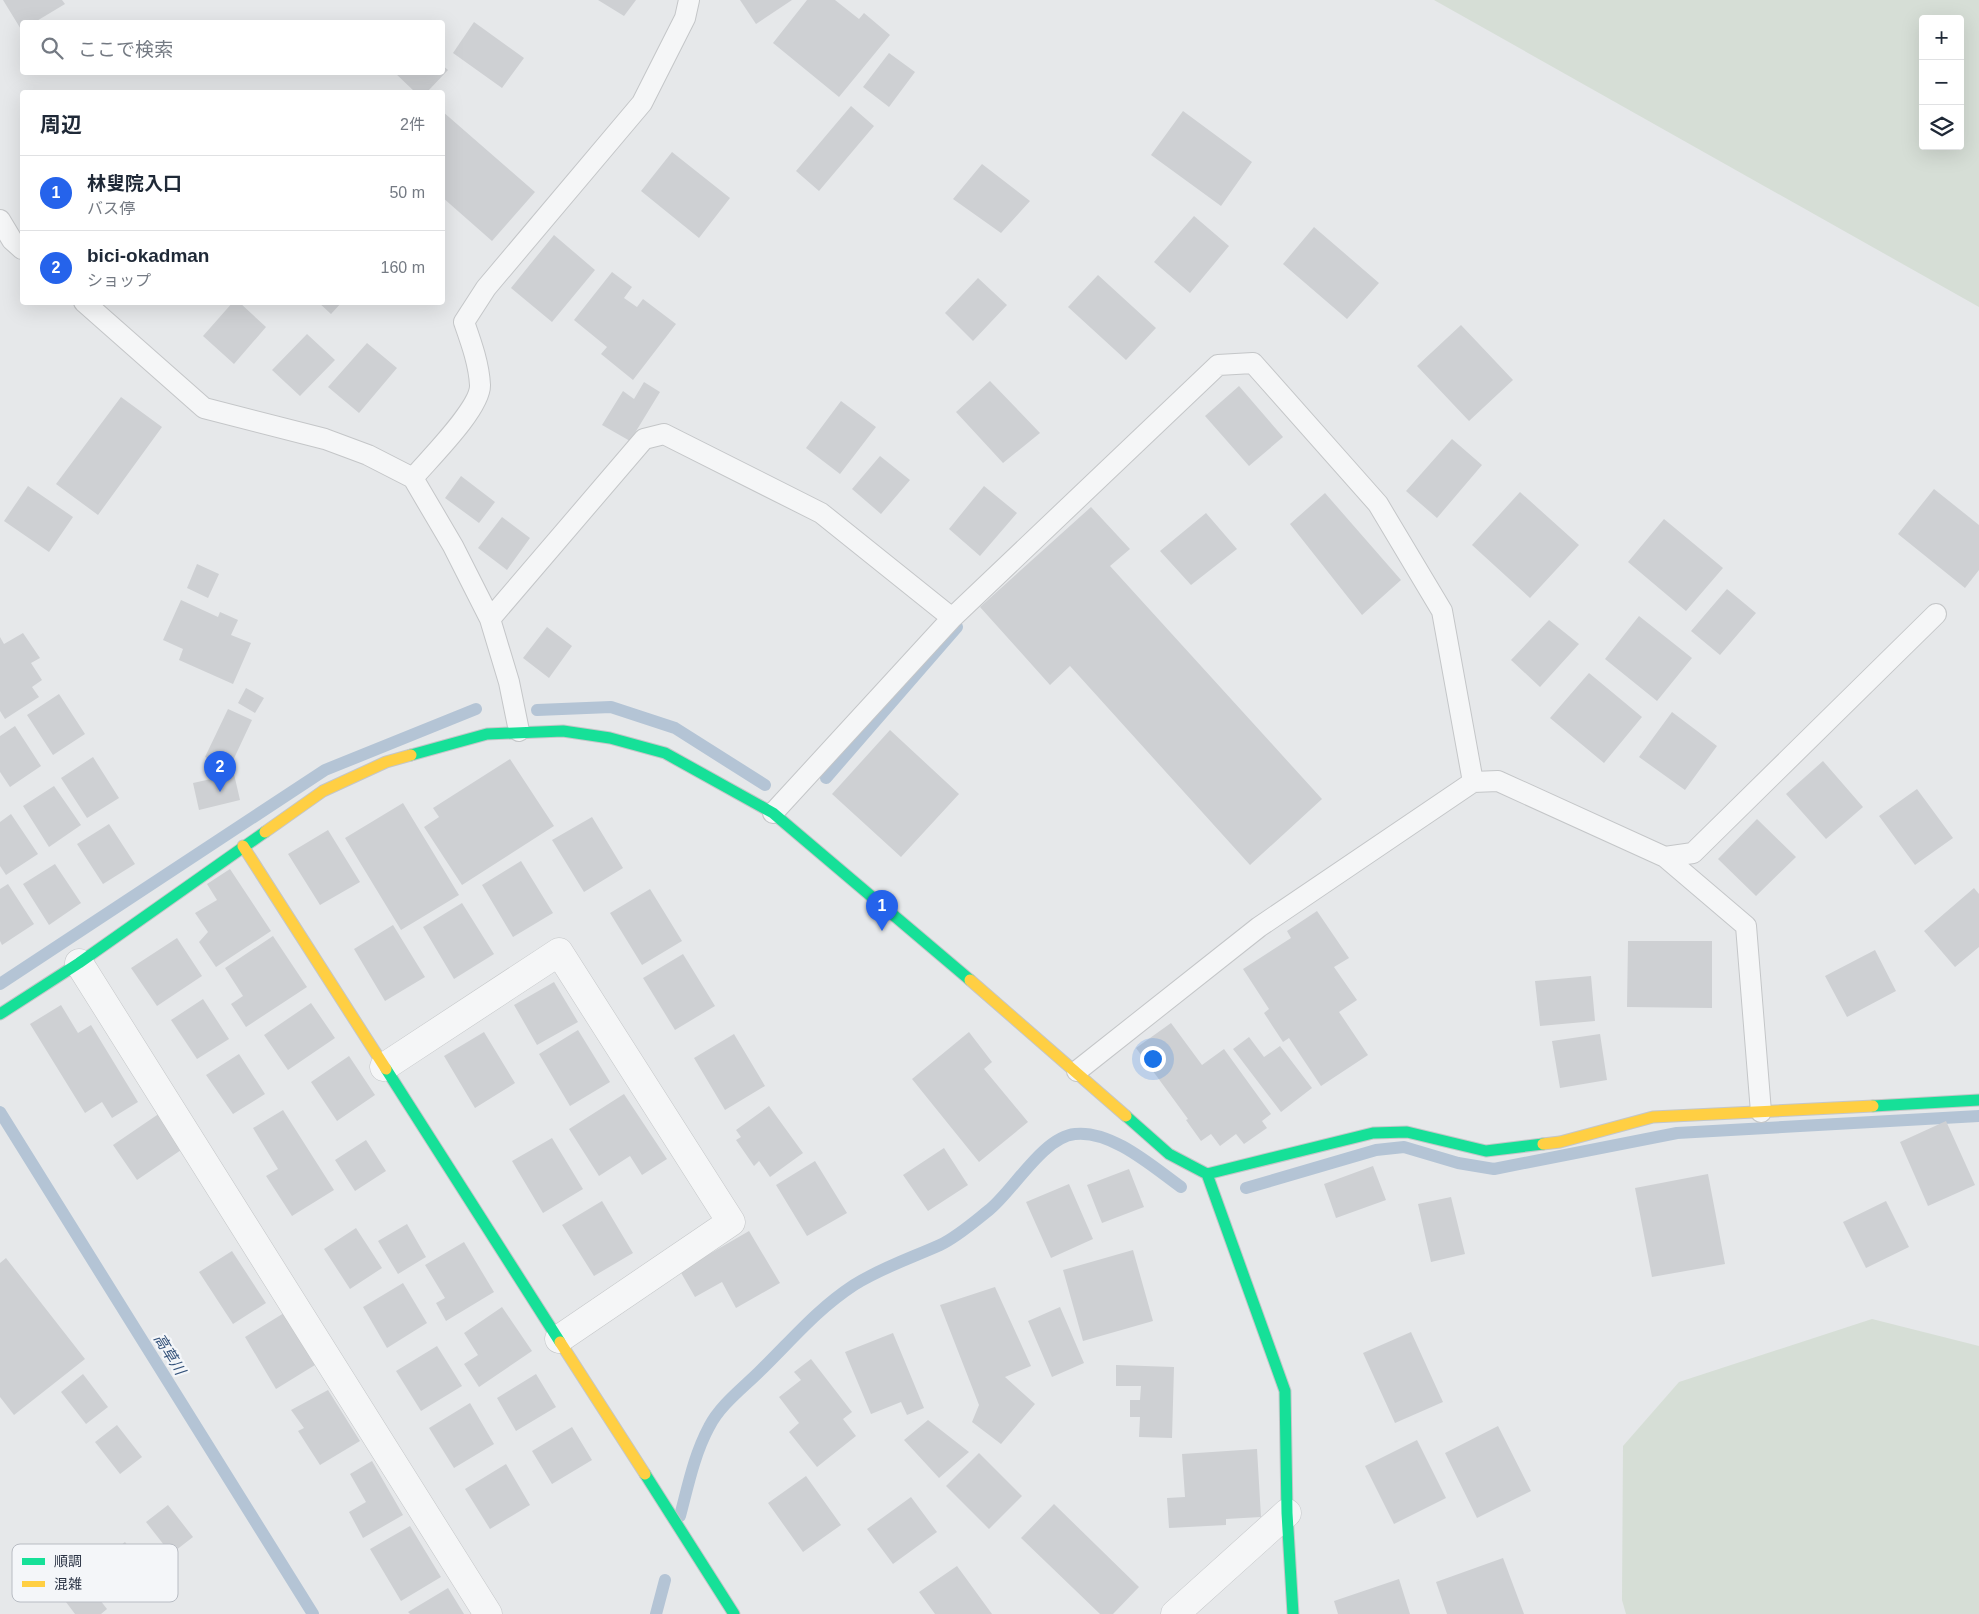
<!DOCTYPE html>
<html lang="ja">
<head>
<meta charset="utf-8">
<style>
	body { margin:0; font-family:Helvetica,"Noto Sans JP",sans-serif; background:#f2f2f3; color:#1f2937 }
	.controls { position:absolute; right:15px; top:15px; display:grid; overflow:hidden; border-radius:5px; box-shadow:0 5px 20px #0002 }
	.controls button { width:45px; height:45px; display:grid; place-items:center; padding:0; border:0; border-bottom:1px solid #e0e1e3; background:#fff; color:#1f2937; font:25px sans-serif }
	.you { position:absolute; left:1152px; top:1058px; width:18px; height:18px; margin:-12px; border:4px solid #fff; border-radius:50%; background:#1a73e8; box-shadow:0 0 0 8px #1a73e833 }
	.badge { display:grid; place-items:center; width:32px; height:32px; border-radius:50%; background:#2563eb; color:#fff; font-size:16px; font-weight:700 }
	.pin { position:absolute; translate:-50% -41px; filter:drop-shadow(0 1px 2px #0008) }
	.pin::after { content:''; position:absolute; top:26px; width:18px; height:15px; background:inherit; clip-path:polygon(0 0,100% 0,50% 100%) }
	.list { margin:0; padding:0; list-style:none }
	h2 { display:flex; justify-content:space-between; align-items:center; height:65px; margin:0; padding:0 20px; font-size:21px }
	h2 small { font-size:16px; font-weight:400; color:#747a83 }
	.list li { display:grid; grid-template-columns:32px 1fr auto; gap:15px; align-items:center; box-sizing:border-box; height:75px; padding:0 20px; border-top:1px solid #e0e1e3 }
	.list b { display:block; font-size:19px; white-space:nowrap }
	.list p { margin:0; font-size:16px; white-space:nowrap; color:#747a83 }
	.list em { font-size:16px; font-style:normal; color:#747a83 }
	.icon { flex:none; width:28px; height:28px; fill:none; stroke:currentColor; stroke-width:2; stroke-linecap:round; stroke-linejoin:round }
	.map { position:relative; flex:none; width:1979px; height:1614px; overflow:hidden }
	.search { position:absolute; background:#fff; box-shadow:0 5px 20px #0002; left:20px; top:20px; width:425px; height:55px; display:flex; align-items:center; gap:12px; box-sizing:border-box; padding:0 18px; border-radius:5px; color:#747a83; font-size:19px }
	.panel { position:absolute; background:#fff; box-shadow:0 5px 20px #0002; left:20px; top:90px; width:425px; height:215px; border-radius:5px }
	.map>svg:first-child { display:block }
</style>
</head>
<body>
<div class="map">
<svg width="1979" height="1614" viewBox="0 0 1979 1614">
	<rect width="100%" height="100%" fill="#e6e8ea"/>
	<path fill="#d6ded6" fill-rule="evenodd" d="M1434,0H1979V307ZM1923,19H1960V146H1923Z
		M1872,1319L1979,1346V1614H1626L1622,1600L1623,1446L1679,1382Z"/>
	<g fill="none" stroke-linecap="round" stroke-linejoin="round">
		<path stroke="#b4c4d5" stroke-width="12" d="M537,710L611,707L675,728L765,785
			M826,778L957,627
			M0,984L325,770L476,709
			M0,1112L313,1614
			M1246,1188L1376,1150L1404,1147L1458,1163L1494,1169L1677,1133L1979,1116
			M680,1516C688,1486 694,1455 709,1427C720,1405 743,1388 760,1371C792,1340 816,1310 854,1285C881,1268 911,1258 940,1245C957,1237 974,1222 989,1210C1013,1191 1043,1137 1075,1134C1112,1130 1153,1167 1181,1187
			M656,1614L665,1580"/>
	</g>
	<path fill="#ced0d3" d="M3,0H62L65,4L35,22H22V31Z
		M598,0H636L624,16Z
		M740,0H792L756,24Z
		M807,0H835L859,19L864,13L890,35L839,97L773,43Z
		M474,22L524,58L502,88L453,53Z
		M889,53L915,72L889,107L863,87Z
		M442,65L448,70L427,92H415L394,72H442Z
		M851,106L874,126L819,191L796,171Z
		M442,111L535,192L492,241L442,197Z
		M1183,111L1252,162L1221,206L1151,155Z
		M672,152L730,198L699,238L641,191Z
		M982,164L1030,201L1001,233L953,199Z
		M1194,216L1229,246L1190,293L1154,262Z
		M1314,227L1379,283L1347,319L1283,264Z
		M554,235L595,270L552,322L511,288Z
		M612,272L632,287L624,298L637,307L643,299L676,324L633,380L601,354L607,347L574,320Z
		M1098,275L1156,328L1126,360L1068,307Z
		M978,278L1007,305L973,341L945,313Z
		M233,302H239L266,327L234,364L203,336Z
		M318,302H342L331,314Z
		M1461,325L1513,380L1469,421L1417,366Z
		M307,334L335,360L300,396L272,370Z
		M367,343L397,368L359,413L328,387Z
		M990,381L1040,433L1003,463L956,412Z
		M644,382L660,392L630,441L602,425L623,391L634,399Z
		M1239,386L1283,437L1249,466L1205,416Z
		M121,397L162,427L98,515L56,484Z
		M841,401L876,427L840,474L806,448Z
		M1452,439L1482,465L1437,518L1406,491Z
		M880,456L910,480L881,514L852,489Z
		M461,476L495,502L479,523L445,498Z
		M28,486L73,517L49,552L4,521Z
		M984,486L1017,513L980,556L949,529Z
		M1934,489L1979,525V570L1965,588L1898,534Z
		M1520,492L1579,545L1530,598L1472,545Z
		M1325,493L1401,580L1362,615L1290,524Z
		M1091,507L1130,549L1110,566L1322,799L1250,865L1070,666L1050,685L980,607Z
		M1206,513L1237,549L1191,585L1160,551Z
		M502,517L530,538L507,570L478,548Z
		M1664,519L1723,568L1686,611L1628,562Z
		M197,564L219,574L208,598L187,588Z
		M1727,589L1756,613L1720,655L1691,631Z
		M181,600L218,617L220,612L238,620L231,635L251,643L233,684L179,660L183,649L163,640Z
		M1639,616L1692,658L1657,701L1605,659Z
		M1549,620L1579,644L1540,687L1511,660Z
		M547,627L572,646L549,678L523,658Z
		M23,633L40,658L31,663L42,680L32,687L39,697L5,719L0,711V637L4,644Z
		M1589,673L1642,717L1604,763L1550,718Z
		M246,688L264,698L255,713L238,703Z
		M59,694L85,734L53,755L27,715Z
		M228,709L252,720L229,769L205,757Z
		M1672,712L1717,746L1685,790L1639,757Z
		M15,726L41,766L10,787L0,772V736Z
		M890,730L959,794L901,857L832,794Z
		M93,757L119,798L87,818L61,778Z
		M510,759L554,826L462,885L424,827L439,817L433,808Z
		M1823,761L1863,807L1826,839L1786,794Z
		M234,774L240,800L199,810L193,783Z
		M54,786L81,825L49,847L23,806Z
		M1917,789L1953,838L1915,865L1879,816Z
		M403,803L459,895L401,930L345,838Z
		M11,814L38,854L6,875L0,866V822Z
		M592,817L623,868L584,892L552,840Z
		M1757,819L1796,857L1756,896L1718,859Z
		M109,824L135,864L103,884L77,844Z
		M328,830L360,882L320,905L288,854Z
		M521,861L553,913L513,937L482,885Z
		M55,864L81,903L49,925L23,884Z
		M230,869L271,931L216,967L199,942L208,932L195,913L217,900L207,884Z
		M8,884L34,924L2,945L0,941V889Z
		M1974,888L1979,894V947L1955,967L1924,931Z
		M650,889L682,941L642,965L610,913Z
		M462,903L494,954L454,979L423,927Z
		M1317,911L1349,958L1334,967L1357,1000L1339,1012L1368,1055L1321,1086L1289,1038L1283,1042L1264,1013L1269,1009L1243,969L1291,938L1287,931Z
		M393,925L425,977L385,1001L354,949Z
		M273,936L307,987L246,1027L231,1004L243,996L225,968Z
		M177,938L202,976L157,1006L131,968Z
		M1628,941H1712V1008L1627,1007Z
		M1875,950L1896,991L1847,1017L1825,976Z
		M683,954L715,1006L675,1030L643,978Z
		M1591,976L1595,1021L1540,1026L1535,981Z
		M554,982L578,1022L537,1045L514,1005Z
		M203,999L229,1039L197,1059L171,1020Z
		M311,1003L335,1038L288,1070L264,1035Z
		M61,1005L78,1033L91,1025L138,1102L112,1118L102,1102L85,1113L30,1024Z
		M1171,1023L1202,1065L1224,1049L1271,1114L1262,1121L1267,1128L1244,1144L1236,1134L1220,1146L1211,1134L1201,1141L1186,1120L1188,1119L1136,1048Z
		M578,1030L610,1082L570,1106L539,1054Z
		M484,1032L515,1083L475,1108L444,1056Z
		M969,1032L992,1062L984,1069L1028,1122L979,1162L912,1079Z
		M734,1034L765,1086L725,1110L694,1058Z
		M1600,1034L1607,1080L1560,1088L1552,1041Z
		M1249,1037L1264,1057L1280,1046L1312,1088L1281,1112L1233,1049Z
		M239,1054L265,1094L233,1114L206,1075Z
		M349,1056L375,1095L337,1121L311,1082Z
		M624,1094L667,1159L642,1175L630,1156L599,1176L569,1129Z
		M769,1106L803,1153L770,1177L759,1161L754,1166L736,1140L741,1137L736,1130Z
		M283,1110L334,1190L292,1216L266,1176L278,1169L253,1128Z
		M160,1113L184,1148L137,1180L113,1145Z
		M1946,1121L1975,1185L1928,1206L1900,1142Z
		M552,1138L583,1189L543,1213L512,1161Z
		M366,1140L386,1171L355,1191L335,1160Z
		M944,1148L968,1185L928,1211L903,1175Z
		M815,1161L847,1213L807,1236L776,1185Z
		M1373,1166L1386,1200L1336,1218L1324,1184Z
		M1129,1169L1144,1207L1102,1223L1087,1185Z
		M1708,1174L1725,1264L1652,1277L1635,1188Z
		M1069,1184L1093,1239L1051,1258L1026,1202Z
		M1451,1197L1465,1254L1431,1262L1418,1204Z
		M602,1201L633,1253L594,1276L562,1225Z
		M1886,1201L1909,1247L1866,1268L1843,1222Z
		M407,1224L426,1257L398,1274L378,1241Z
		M356,1228L382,1268L350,1289L324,1249Z
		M749,1231L780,1283L736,1308L722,1282L695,1297L680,1271Z
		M464,1242L494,1292L446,1321L436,1303L445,1298L425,1265Z
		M1133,1250L1153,1321L1083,1341L1063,1270Z
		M232,1251L266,1303L233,1324L199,1272Z
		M6,1258L85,1359L14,1415L0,1397V1263Z
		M403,1283L427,1323L387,1348L363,1307Z
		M995,1287L1031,1366L1005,1377L1035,1404L1001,1444L972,1422L979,1405L940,1305Z
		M502,1307L532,1351L479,1387L464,1364L478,1355L464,1333Z
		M1060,1307L1084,1363L1052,1377L1028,1321Z
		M284,1313L315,1365L276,1389L245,1337Z
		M1411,1332L1443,1402L1395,1423L1363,1353Z
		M893,1333L924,1408L907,1415L901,1402L871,1414L845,1352Z
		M437,1346L462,1386L421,1411L396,1371Z
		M811,1359L852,1412L843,1419L856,1436L817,1467L789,1432L799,1423L779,1397L801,1380L794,1372Z
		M1116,1365L1174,1367L1172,1438L1139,1437L1140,1417H1130V1400H1140L1141,1386H1116Z
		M83,1374L108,1407L86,1424L61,1392Z
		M536,1374L556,1407L516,1431L497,1398Z
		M328,1390L360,1441L320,1465L298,1431L304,1428L291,1410Z
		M470,1403L494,1444L454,1468L429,1428Z
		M928,1420L969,1452L939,1478L904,1440Z
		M117,1425L142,1457L120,1474L95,1442Z
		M1498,1426L1531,1491L1477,1518L1445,1453Z
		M572,1427L592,1460L552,1484L532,1451Z
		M1417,1440L1446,1498L1394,1524L1365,1466Z
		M1257,1449L1261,1517L1226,1519V1525L1169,1528L1167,1498L1185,1497L1182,1454Z
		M979,1453L1022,1496L989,1529L946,1486Z
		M372,1461L403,1515L363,1538L349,1512L366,1502L350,1474Z
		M506,1464L530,1505L490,1529L465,1489Z
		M806,1476L841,1525L803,1552L768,1503Z
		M911,1497L937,1532L893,1564L867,1529Z
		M1054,1504L1139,1587L1113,1614H1100L1021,1538Z
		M168,1505L193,1537L171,1554L146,1522Z
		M410,1526L441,1577L401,1601L370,1549Z
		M125,1542L150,1574L128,1591L103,1559Z
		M1503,1558L1524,1614H1447L1436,1582Z
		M957,1566L992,1614H935L919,1592Z
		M82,1577L107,1609L101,1614H75L60,1594Z
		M1399,1579L1410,1614H1338L1334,1601Z
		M448,1588L464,1614H410L408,1612Z"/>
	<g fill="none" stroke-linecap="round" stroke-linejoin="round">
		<defs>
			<path id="lane" d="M0,220L12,240L22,249
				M84,302L204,408L325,439L368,455L413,478L453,546L490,619L509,682L519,731
				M413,478C429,459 481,408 480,385C479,364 471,342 464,322L486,288L642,103L685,18L689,0
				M490,619L644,439L664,434L821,513L952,618
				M773,813L952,618L1218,365L1253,363L1378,504L1442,611L1473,782
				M1665,857L1746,926L1761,1112
				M1077,1071L1259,927L1473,782L1498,781L1665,857L1693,853L1936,614"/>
			<path id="street" d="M79,963L488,1614
				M384,1067L559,952L731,1222L559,1339
				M1175,1614L1287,1513"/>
			<path id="fast" d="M411,755L487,734L563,731L610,738L665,753L773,813L970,980
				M0,1014L79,963L265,832
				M386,1069L560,1342
				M1873,1106L1979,1100
				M1126,1116L1169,1154L1207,1174L1373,1133L1407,1132L1486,1151L1543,1144
				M1207,1174L1285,1391L1287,1513L1293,1614
				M645,1474L734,1614"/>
			<path id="slow" d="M265,832L323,791L386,762L411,755
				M243,846L386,1069
				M970,980L1126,1116
				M1543,1144L1560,1142L1653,1117L1873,1106
				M560,1342L645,1474"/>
		</defs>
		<use href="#lane" stroke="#c4c6c8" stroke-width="22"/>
		<use href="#street" stroke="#c4c6c8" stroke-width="29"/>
		<use href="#fast" stroke="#c4c6c8" stroke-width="13"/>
		<use href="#slow" stroke="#c4c6c8" stroke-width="13"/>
		<use href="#lane" stroke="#f5f6f7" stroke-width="20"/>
		<use href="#street" stroke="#f5f6f7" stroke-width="28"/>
		<use href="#fast" stroke="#16e098" stroke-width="11"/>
		<use href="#slow" stroke="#ffcf43" stroke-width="11"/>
	</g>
	<g text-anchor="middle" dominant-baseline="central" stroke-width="4.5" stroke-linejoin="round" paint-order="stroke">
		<g font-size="15" font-style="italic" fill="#34527a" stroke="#f4f6f9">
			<text transform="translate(170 1354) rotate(58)">高草川</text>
		</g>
	</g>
	<rect x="12" y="1544" width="166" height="58" rx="8" fill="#f4f6f9" stroke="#b8bcc3" stroke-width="1"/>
	<rect x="22" y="1558" width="23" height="7" fill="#16e098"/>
	<rect x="22" y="1581" width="23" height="6" fill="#ffcf43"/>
	<g font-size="14" fill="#2b3445">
		<text x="54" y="1566">順調</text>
		<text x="54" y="1589">混雑</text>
	</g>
</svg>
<div class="controls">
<button>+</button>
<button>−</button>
<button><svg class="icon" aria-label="layers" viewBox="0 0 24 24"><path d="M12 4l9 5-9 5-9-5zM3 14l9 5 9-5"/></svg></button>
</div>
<div class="you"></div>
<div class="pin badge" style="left:882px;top:931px">1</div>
<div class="pin badge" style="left:220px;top:792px">2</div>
<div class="search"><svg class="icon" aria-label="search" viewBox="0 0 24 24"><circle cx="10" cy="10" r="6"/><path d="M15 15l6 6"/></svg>ここで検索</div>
<section class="panel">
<h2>周辺<small>2件</small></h2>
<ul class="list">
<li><span class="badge">1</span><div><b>林叟院入口</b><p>バス停</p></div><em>50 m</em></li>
<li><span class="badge">2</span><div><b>bici-okadman</b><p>ショップ</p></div><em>160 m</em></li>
</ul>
</section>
</div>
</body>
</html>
